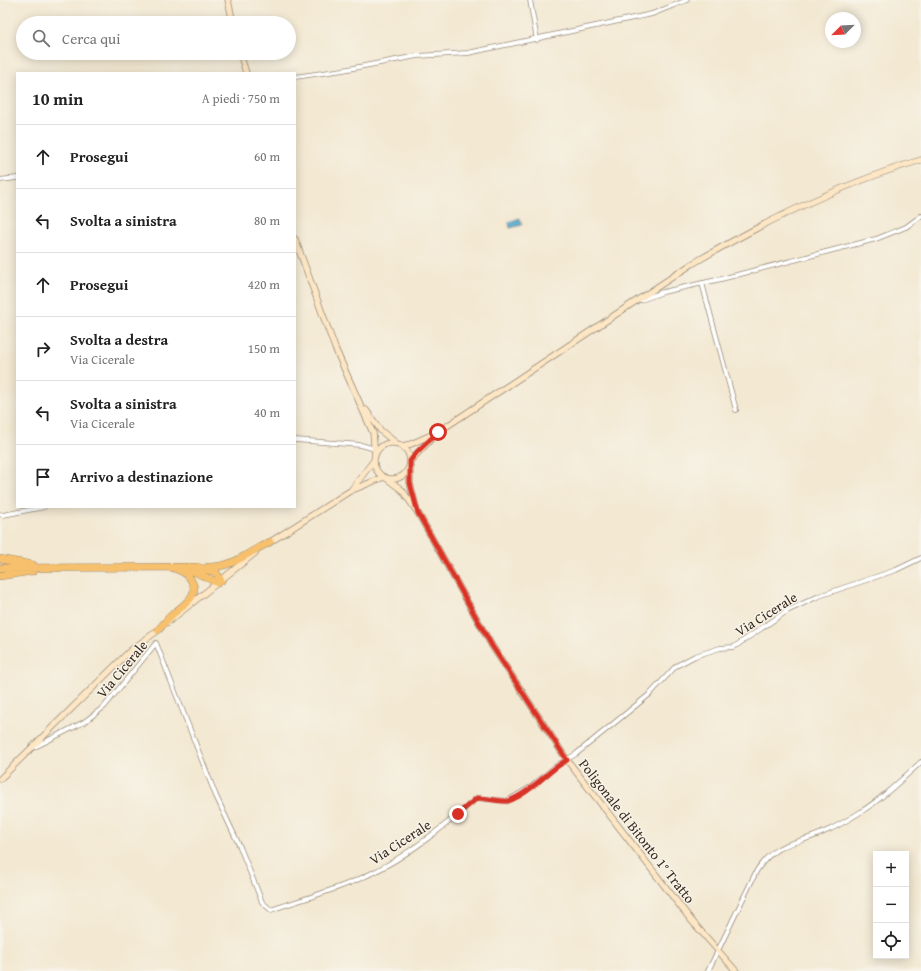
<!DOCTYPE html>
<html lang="it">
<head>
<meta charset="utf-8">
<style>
	body { margin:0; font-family:"Gentium Book Plus",serif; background:#f2f2f2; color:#222 }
	.controls { position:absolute; right:12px; bottom:12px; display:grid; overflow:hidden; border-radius:0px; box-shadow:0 2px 10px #0003 }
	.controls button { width:36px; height:36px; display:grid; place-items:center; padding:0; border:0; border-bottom:1px solid #e0e0e0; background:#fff; color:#222; font:20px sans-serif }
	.compass { position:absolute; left:825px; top:12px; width:36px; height:36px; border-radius:50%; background:#fff; box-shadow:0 2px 10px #0003; rotate:246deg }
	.stop { position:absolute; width:12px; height:12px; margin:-9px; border:3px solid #d93025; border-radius:50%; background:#fff }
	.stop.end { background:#d93025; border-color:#fff; box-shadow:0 1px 4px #0008 }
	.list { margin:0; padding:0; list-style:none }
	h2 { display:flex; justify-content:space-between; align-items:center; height:52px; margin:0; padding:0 16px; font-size:17px }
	h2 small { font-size:13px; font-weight:400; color:#767676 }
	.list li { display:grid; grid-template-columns:26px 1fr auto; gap:12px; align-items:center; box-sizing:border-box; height:64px; padding:0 16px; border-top:1px solid #e0e0e0 }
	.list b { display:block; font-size:15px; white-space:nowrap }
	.list p { margin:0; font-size:13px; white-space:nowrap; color:#767676 }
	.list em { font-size:13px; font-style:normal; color:#767676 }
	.icon { flex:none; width:22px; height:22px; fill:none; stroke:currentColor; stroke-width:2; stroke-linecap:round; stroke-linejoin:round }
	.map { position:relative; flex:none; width:921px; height:971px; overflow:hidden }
	.search { position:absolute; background:#fff; box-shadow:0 2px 10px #0003; left:16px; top:16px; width:280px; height:44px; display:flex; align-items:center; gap:10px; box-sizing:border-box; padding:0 14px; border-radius:22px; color:#767676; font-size:15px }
	.panel { position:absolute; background:#fff; box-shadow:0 2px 10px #0003; left:16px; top:72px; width:280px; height:436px; border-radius:0px }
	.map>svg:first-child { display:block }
</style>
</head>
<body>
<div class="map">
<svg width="921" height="971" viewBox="0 0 921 971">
	<rect width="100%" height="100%" fill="#f7f3e8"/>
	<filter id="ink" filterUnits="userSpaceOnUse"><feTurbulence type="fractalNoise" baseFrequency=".025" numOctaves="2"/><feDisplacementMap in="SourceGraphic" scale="8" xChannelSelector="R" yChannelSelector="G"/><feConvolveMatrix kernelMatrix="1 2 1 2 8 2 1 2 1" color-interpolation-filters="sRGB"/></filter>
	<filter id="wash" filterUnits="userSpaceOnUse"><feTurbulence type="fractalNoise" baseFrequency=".012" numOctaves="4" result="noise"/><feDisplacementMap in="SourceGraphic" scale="16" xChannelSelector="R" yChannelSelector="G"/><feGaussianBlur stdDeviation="0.9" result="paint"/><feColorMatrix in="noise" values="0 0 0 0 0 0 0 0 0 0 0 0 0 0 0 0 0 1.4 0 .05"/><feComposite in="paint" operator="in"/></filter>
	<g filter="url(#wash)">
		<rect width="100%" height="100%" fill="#f3e8d1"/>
		<path fill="#50a8cd" stroke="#466976" d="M520,218L522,225L510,228L509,222Z"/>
	</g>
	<g filter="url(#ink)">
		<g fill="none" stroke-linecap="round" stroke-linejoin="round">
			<defs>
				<path id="street" d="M530,0L537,40
					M295,77L343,70L417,56L468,53L652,14L687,0
					M0,180L17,178
					M702,283L736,410
					M641,300L663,292L721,279L876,239L906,227L921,216
					M295,440L361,445L375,449
					M0,514L3,515L44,507
					M33,748L84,722L104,707L156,643L216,796L240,847L262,902L271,910C303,899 337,890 368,875C407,857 445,826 477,798L507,801L531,787L556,766L576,754L650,694L676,666L695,656L720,648L734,647L787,611L819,596L896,570L921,558
					M708,971L757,870C778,839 795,846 824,832C836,827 848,820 859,813C882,799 901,780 921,762"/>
				<path id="secondary" d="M228,0L233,23
					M240,53L246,73
					M295,239L335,348L373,433L375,456
					M366,410L381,431L396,443
					M374 461a18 18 0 1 1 36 0a18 18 0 1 1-36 0Z
					M402,446L411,444L438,432L692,264C764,222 840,184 921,160
					M410,461L434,436
					M410,466V483L416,507
					M386,478L402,490L418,513L492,646L567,760L691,920L736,971
					M352,489L374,460
					M267,544L350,491L384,477
					M168,622L255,553
					M0,779L131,650L160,629"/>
				<path id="highway" d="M0,559L33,565
					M208,567C235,567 246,553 270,542
					M0,568L197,567L216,572L221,581
					M182,570L195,572L218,583
					M0,576L33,571
					M158,630C163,625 167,619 173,614C183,605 201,596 191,580C187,573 180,570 173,568"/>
			</defs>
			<use href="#street" stroke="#978978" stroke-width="5.5"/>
			<use href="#secondary" stroke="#978978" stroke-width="7"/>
			<use href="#highway" stroke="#978978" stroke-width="8"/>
			<use href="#street" stroke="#fff" stroke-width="4"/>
			<use href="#secondary" stroke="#fce6c4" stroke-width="5.5"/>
			<use href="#highway" stroke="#f7c06c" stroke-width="7"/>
		</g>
	</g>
	<g fill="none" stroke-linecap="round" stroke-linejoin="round" filter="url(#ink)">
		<path stroke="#d93025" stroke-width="5" d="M438,432L417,452L410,461V483L418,513L492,646L567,760C547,771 531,793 508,801C503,802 484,798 477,798L458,814"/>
	</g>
	<g text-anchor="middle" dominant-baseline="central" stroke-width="3" stroke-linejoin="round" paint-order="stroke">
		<g font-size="14" fill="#3b2a1e" stroke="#f7f3e8">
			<text transform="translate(766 614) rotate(-32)">Via Cicerale</text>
			<text transform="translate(122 669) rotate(-50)">Via Cicerale</text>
			<text transform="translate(637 831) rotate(52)">Poligonale di Bitonto 1° Tratto</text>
			<text transform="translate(400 842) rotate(-33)">Via Cicerale</text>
		</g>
	</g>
</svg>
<div class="controls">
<button>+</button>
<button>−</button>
<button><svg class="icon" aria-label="locate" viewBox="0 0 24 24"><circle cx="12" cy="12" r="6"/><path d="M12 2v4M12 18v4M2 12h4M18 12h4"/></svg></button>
</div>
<svg class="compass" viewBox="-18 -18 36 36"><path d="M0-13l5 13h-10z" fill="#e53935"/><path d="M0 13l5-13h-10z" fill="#767676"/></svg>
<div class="stop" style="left:438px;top:432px"></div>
<div class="stop end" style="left:458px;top:814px"></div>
<div class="search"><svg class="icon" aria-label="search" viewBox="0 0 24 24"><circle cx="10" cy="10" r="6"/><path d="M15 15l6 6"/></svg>Cerca qui</div>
<section class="panel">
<h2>10 min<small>A piedi · 750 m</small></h2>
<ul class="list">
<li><svg class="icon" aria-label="ahead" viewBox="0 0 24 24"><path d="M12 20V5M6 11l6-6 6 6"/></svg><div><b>Prosegui</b></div><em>60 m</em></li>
<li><svg class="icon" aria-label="left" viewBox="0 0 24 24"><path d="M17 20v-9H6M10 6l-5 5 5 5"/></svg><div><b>Svolta a sinistra</b></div><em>80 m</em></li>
<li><svg class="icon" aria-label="ahead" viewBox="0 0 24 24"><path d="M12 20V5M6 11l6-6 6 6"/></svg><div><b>Prosegui</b></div><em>420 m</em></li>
<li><svg class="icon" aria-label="right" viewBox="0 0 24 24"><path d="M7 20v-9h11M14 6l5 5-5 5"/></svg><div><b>Svolta a destra</b><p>Via Cicerale</p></div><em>150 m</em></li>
<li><svg class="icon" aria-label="left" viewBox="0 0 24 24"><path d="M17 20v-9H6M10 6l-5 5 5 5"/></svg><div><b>Svolta a sinistra</b><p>Via Cicerale</p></div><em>40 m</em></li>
<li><svg class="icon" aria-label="arrive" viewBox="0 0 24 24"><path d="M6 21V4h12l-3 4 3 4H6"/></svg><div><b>Arrivo a destinazione</b></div></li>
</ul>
</section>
</div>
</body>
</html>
